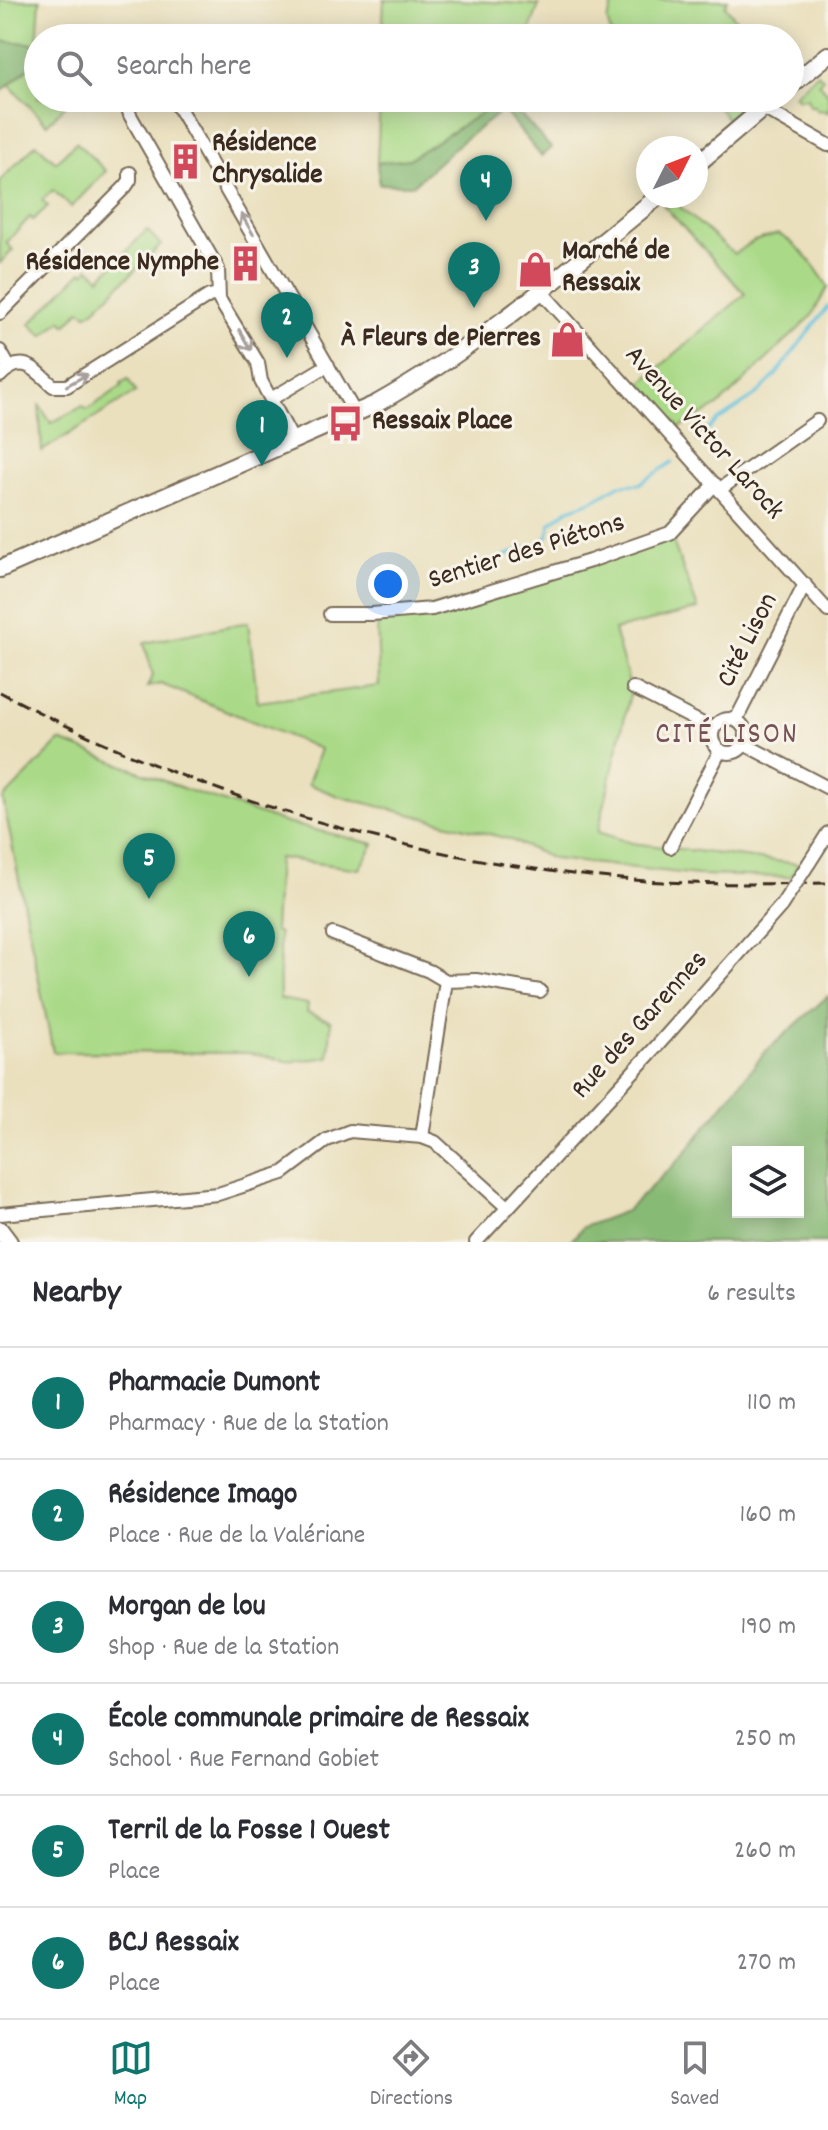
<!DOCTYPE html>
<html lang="en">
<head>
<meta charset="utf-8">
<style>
	body { margin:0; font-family:Dekko,sans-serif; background:#f7f7f7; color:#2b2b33 }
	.controls { position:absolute; right:24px; bottom:24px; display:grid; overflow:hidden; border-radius:0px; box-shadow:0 4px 20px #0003 }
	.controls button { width:72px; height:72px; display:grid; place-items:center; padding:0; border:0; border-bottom:2px solid #e1e1e2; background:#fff; color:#2b2b33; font:40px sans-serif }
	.compass { position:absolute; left:636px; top:136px; width:72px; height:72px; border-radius:50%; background:#fff; box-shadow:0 4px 20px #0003; rotate:48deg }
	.you { position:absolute; left:388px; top:584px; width:28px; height:28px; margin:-20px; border:6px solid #fff; border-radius:50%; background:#1a73e8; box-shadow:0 0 0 12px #1a73e833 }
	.badge { display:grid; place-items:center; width:52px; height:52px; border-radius:50%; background:#0f766e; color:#fff; font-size:26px; font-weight:700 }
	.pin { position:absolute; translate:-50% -66px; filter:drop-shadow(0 2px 4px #0008) }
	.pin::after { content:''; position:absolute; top:42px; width:28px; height:24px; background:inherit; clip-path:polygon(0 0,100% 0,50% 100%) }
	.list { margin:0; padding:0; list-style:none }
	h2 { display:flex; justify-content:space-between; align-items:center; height:104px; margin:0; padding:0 32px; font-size:34px }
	h2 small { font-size:26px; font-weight:400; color:#7c7c81 }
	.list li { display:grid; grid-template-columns:52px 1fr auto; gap:24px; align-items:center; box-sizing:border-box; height:112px; padding:0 32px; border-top:2px solid #e1e1e2 }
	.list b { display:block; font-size:30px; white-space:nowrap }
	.list p { margin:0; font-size:26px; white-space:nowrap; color:#7c7c81 }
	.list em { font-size:26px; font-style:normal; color:#7c7c81 }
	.icon { flex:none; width:44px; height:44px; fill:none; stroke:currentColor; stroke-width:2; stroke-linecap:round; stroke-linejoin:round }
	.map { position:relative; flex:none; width:828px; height:1242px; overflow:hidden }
	.search { position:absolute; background:#fff; box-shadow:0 4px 20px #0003; left:24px; right:24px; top:24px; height:88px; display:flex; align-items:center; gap:20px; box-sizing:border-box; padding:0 28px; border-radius:44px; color:#7c7c81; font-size:30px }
	.sheet { height:776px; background:#fff }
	nav { display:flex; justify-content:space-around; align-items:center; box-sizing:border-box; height:112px; border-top:2px solid #e1e1e2; background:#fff; font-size:22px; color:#7c7c81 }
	nav a { display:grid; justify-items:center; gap:4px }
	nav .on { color:#0f766e }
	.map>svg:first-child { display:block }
</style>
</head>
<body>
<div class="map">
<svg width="828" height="1242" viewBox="0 0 828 1242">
	<rect width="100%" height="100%" fill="#f7f3e8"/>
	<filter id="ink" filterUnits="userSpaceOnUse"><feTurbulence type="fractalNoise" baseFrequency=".0125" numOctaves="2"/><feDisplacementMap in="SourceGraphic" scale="16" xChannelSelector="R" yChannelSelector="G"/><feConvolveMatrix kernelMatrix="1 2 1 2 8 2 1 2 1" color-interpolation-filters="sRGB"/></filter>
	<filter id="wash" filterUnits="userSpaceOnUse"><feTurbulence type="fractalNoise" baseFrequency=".006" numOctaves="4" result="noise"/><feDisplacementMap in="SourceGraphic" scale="32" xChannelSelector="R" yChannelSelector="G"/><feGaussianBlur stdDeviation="1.8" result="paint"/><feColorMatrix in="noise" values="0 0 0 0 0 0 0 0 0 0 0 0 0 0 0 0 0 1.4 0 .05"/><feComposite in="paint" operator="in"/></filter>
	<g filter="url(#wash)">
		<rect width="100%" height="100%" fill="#eae0be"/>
		<path fill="#aada88" stroke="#728253" stroke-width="2" d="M0,0H40L37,44L0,41Z
			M384,0H458L539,5L527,38H382Z
			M615,0H728L725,6L742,27L729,38H612L607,20Z
			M27,69H31L38,75V98H64L69,102L47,124L9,85Z
			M818,73L823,79L819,83L828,93V114L827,111L816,110L815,106H810L807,98L798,99L794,95Z
			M380,98H505L409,159L377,163Z
			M711,98H764L732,125Z
			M76,142L106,171L71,207L53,190L42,200L48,206L33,220L30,217L6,243L13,250L0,263V181L36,144L56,162Z
			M671,199L734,254L754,241L778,234C799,244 816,267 828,287L811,317L718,406L679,428L641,383L745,294L663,205Z
			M147,230L161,245L95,309L87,314L80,310L66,325L62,320L43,336L30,324L82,271L85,273L89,268L100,278Z
			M128,379L136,392L42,451L39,404L51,423L83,406L87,410L122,386L121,383Z
			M671,536L698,609L614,630L631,690L598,832L632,843L799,864L790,877L698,875L553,859L509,839L338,796L308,784L320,749L161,684L147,687L153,675L144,643L248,622L258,702L379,686L377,616L471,599L475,603Z
			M60,741L185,789L286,823L374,844L359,869L278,858L274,931L279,933L280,999L308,1004L307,1012L331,1021L329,1057L291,1062L250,1053L53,1052L3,799Z"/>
		<path fill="#87ba74" stroke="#617249" stroke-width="2" fill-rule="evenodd" d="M0,41L37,44L31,69H27L0,93Z
			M505,98L551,148L541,156L503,110L462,141L413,185L379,184L377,163L409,159Z
			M828,996V1242H570L583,1227L626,1211L681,1158L765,1052ZM738,1152H798V1212H738Z"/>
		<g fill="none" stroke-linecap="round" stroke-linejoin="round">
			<path stroke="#5fc1dd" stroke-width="3" d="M697,441L718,420L755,396L776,375L828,306
				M504,556L541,542L547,537L551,523L567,510L594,500L619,485L639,484L673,462"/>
		</g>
	</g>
	<g filter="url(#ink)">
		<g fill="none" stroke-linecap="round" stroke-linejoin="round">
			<defs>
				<path id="street" d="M125,98L130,115L218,269L219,299L258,363L261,381L293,441
					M147,98L170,100L179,108L355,413
					M763,108L828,145
					M541,291L828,611
					M0,313L126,186L130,180V173
					M0,351L9,367
					M0,376C23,353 35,369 53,386H67L209,296L218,294
					M271,399L328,365
					M720,489L817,421
					M330,614H372L432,609L590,561L670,533L715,484
					M633,688L713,729
					M712 736a17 17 0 1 1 34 0a17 17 0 1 1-34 0Z
					M736,720L805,584
					M744,744L828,788
					M670,847L720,751
					M809,863L828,833
					M333,934L429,971L446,981L422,1137
					M446,981L476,980L540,991
					M0,1214L218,1194L283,1173L327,1140L350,1131L422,1137L435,1142L508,1208
					M476,1242L657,1046L781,906"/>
				<path id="secondary" d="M790,86L828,55
					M696,165L775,98
					M0,569L376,404C481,345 566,271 659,196
					M0,1230L9,1242"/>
			</defs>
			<use href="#street" stroke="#786a56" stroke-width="16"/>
			<use href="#secondary" stroke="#786a56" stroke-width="20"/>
			<use href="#street" stroke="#fff" stroke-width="12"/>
			<use href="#secondary" stroke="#fff" stroke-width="16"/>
			<path stroke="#3b2a1e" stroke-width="3" stroke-dasharray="12 6" stroke-linecap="butt" d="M0,692C198,798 422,865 646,881C707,885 767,884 828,883"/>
			<defs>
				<path id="street-bridge" d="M781,906L809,863"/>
			</defs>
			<use href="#street-bridge" stroke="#786a56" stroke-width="16" stroke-linecap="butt"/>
			<use href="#street-bridge" stroke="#fff" stroke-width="12"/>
		</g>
		<defs><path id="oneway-shaft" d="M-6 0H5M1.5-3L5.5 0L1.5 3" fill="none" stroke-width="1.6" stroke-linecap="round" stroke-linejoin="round" transform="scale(2)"/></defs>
		<g stroke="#a79f9a">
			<use href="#oneway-shaft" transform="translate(247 224) rotate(-121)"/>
			<use href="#oneway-shaft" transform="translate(245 340) rotate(60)"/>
			<use href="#oneway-shaft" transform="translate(77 380) rotate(-29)"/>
		</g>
	</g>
	<defs>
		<symbol id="building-bare" viewBox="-9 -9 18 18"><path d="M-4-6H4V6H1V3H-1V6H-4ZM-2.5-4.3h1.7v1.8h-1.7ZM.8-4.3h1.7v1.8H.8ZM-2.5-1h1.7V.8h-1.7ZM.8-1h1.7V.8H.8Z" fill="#d1495b" stroke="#f7f3e8" stroke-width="2.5" paint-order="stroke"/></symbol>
		<symbol id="shop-bare" viewBox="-9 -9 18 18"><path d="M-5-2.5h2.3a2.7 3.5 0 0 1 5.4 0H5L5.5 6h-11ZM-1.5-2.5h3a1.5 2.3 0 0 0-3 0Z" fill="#d1495b" stroke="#f7f3e8" stroke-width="2.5" paint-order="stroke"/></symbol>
		<symbol id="bus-bare" viewBox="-9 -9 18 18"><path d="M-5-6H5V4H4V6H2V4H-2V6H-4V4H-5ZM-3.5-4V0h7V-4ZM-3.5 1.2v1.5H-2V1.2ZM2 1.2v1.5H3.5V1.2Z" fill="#d1495b" stroke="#f7f3e8" stroke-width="2.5" paint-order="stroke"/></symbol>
	</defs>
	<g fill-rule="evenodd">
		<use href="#building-bare" x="160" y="136" width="51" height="51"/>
		<use href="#building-bare" x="220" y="238" width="51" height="51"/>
		<use href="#shop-bare" x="510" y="244" width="51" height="51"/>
		<use href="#shop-bare" x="542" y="314" width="51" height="51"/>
		<use href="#bus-bare" x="320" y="398" width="51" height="51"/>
	</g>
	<g text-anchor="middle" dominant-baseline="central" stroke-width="6" stroke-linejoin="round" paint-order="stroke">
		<g font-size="28" font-weight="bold" fill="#3b2a1e" stroke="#f7f3e8" text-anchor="start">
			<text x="212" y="145">Résidence<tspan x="212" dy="32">Chrysalide</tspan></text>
			<text x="562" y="253">Marché de<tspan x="562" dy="32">Ressaix</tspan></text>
			<text x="219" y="264" text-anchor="end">Résidence Nymphe</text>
			<text x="541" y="340" text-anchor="end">À Fleurs de Pierres</text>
			<text x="372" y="423">Ressaix Place</text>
		</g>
		<g font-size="28" fill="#3b2a1e" stroke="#f7f3e8">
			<text transform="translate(703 434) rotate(48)">Avenue Victor Larock</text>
			<text transform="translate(527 553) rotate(-17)">Sentier des Piétons</text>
			<text transform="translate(749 641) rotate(-63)">Cité Lison</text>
			<text transform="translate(641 1026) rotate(-48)">Rue des Garennes</text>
		</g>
		<g font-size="30" letter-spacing="2" fill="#755256" stroke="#f7f3e8">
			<text x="727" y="736">CITÉ LISON</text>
		</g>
	</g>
</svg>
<div class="controls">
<button><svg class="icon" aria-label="layers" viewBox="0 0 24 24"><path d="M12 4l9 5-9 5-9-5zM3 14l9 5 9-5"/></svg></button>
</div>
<svg class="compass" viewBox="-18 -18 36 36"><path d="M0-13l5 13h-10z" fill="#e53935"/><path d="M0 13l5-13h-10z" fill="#7c7c81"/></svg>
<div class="you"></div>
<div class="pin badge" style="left:262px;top:466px">1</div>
<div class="pin badge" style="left:287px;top:358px">2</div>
<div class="pin badge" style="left:474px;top:308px">3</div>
<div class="pin badge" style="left:486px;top:221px">4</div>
<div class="pin badge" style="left:149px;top:899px">5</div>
<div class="pin badge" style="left:249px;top:977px">6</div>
<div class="search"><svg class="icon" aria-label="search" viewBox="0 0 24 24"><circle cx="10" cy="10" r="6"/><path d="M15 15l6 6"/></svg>Search here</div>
</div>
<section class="sheet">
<h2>Nearby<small>6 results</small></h2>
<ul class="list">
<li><span class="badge">1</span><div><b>Pharmacie Dumont</b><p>Pharmacy · Rue de la Station</p></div><em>110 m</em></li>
<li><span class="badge">2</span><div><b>Résidence Imago</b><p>Place · Rue de la Valériane</p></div><em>160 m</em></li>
<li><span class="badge">3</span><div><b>Morgan de lou</b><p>Shop · Rue de la Station</p></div><em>190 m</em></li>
<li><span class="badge">4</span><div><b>École communale primaire de Ressaix</b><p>School · Rue Fernand Gobiet</p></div><em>250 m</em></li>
<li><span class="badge">5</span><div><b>Terril de la Fosse 1 Ouest</b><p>Place</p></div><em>260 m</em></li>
<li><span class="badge">6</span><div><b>BCJ Ressaix</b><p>Place</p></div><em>270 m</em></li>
</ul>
</section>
<nav>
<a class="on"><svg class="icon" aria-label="map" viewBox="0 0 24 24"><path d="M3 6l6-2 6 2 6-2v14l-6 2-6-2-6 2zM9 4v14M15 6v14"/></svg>Map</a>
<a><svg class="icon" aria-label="directions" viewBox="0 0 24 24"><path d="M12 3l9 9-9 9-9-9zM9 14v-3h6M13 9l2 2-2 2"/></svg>Directions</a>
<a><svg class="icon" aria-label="saved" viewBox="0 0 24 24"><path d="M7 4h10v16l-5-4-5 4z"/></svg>Saved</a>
</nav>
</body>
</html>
